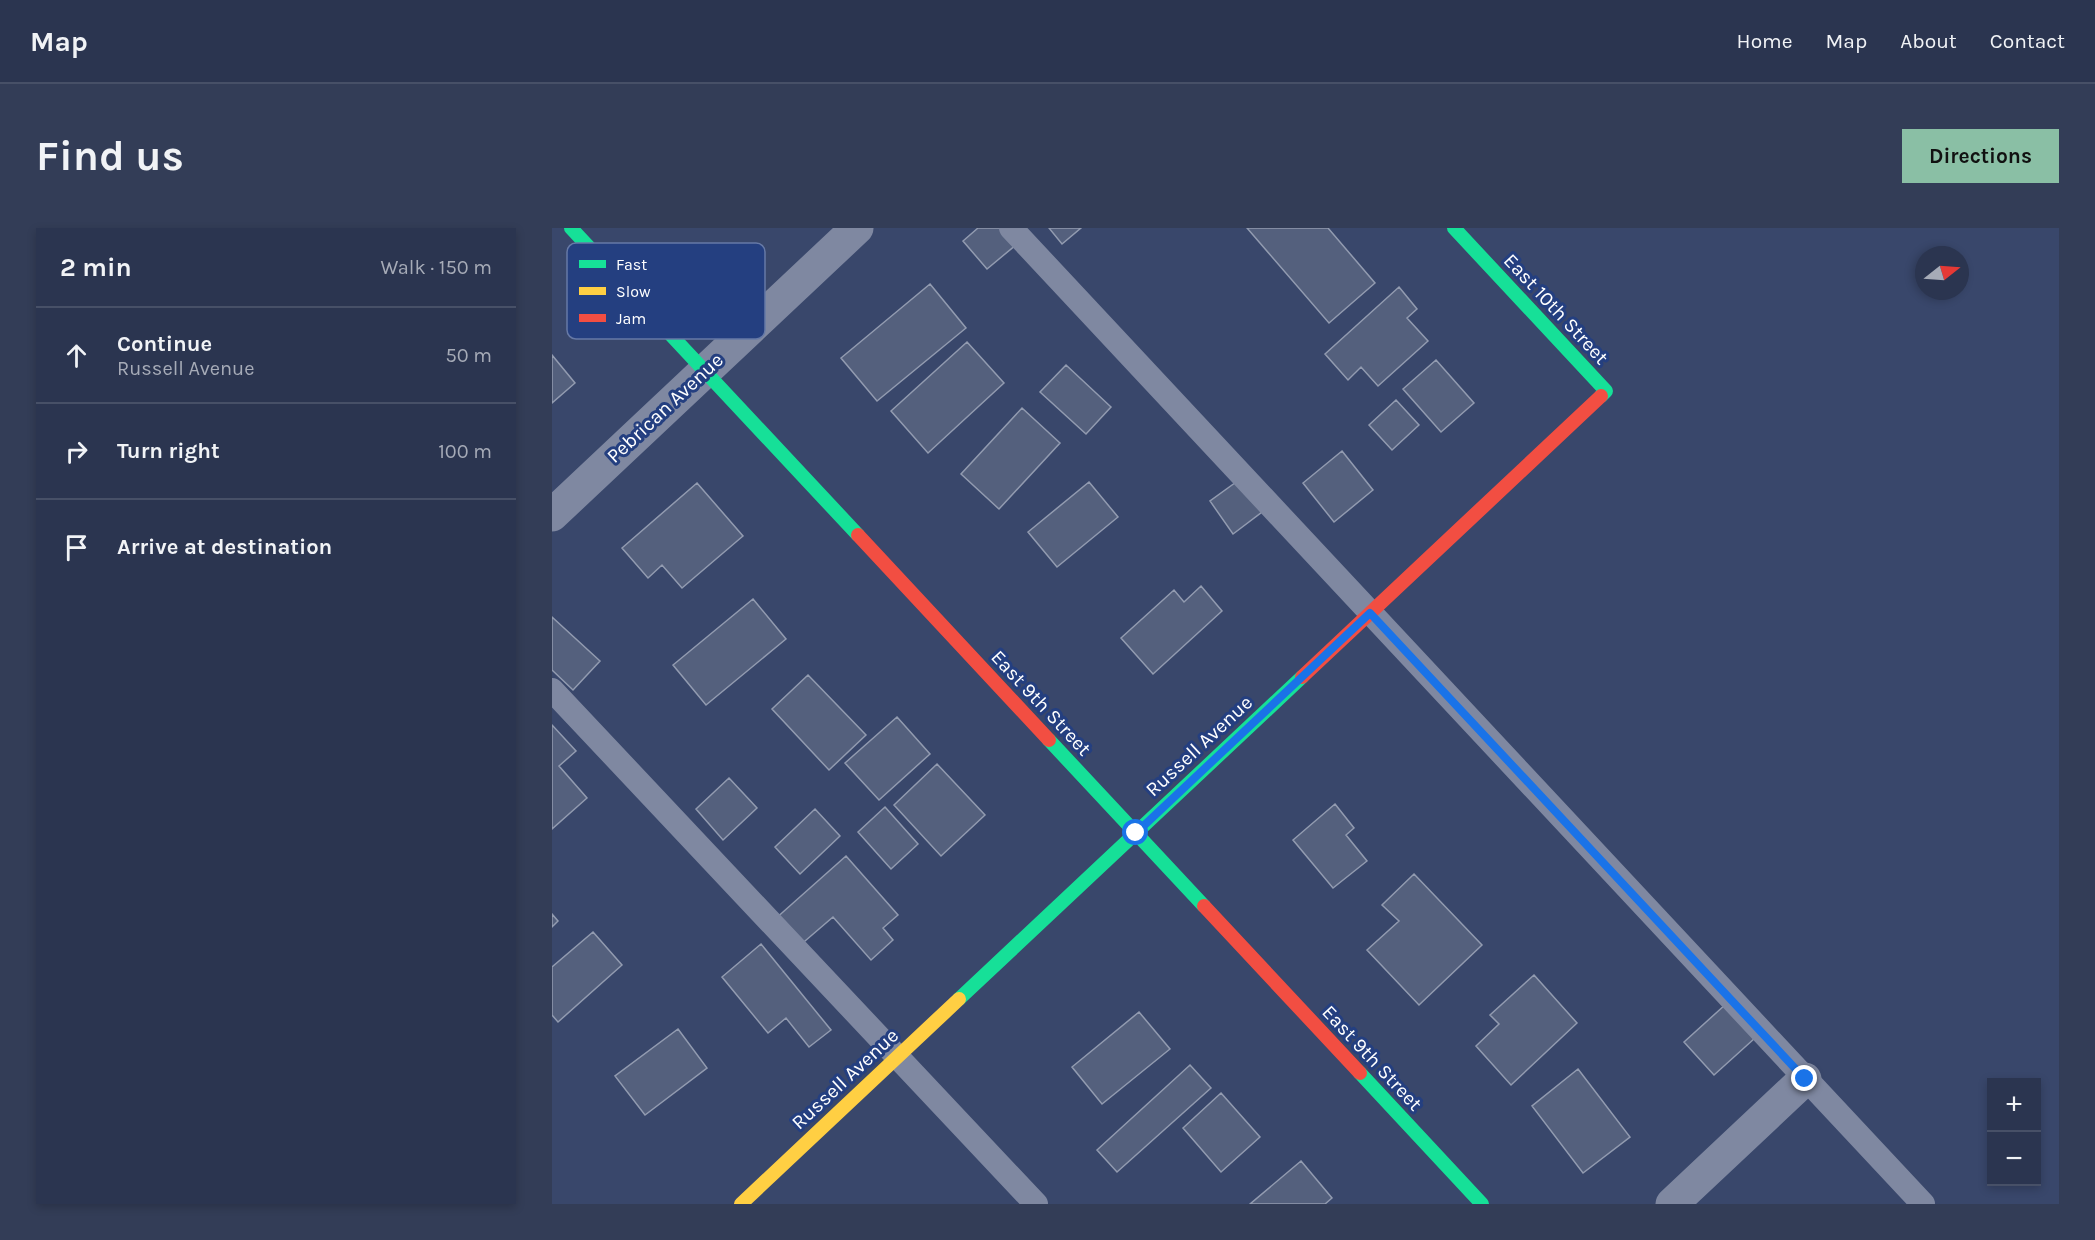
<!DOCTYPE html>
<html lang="en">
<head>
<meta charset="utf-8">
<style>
	body { margin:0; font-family:Karla,sans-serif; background:#333d57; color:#f1f3f6 }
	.controls { position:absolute; right:18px; bottom:18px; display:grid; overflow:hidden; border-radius:0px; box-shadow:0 3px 9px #0003 }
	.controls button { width:54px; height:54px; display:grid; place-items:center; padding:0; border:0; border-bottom:2px solid #475067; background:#2b3550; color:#f1f3f6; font:30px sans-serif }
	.compass { position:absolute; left:1363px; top:18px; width:54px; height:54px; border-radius:50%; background:#2b3550; box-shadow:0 3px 9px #0003; rotate:73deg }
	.stop { position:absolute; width:18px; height:18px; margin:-14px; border:4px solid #1a73e8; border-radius:50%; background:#fff }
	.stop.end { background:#1a73e8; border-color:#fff; box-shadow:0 2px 6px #0008 }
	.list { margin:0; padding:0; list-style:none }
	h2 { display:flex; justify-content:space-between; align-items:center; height:78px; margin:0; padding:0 24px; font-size:26px }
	h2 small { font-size:20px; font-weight:400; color:#a6abb7 }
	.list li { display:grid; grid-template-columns:39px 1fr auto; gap:18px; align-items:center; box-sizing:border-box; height:96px; padding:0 24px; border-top:2px solid #475067 }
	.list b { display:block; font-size:22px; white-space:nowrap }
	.list p { margin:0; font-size:20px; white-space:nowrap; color:#a6abb7 }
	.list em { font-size:20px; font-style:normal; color:#a6abb7 }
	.icon { flex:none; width:33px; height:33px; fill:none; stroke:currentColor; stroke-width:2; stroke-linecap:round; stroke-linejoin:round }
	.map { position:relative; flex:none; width:1507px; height:976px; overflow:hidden; border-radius:0px }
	header { display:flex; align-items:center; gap:36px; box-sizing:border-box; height:84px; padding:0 30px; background:#2b3550; border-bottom:2px solid #475067 }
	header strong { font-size:28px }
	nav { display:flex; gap:33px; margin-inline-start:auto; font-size:21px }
	.intro { display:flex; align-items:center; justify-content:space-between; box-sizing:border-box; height:144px; padding:0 36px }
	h1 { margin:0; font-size:42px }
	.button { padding:15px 27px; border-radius:0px; background:#8abfa5; color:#111; font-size:21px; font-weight:700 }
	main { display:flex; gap:36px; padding:0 36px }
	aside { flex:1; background:#2b3550; border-radius:0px; box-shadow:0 3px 9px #0003 }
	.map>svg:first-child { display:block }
</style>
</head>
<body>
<header>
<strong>Map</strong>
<nav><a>Home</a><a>Map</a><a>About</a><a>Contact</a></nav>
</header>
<div class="intro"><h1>Find us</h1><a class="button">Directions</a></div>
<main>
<aside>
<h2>2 min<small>Walk · 150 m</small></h2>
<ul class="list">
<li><svg class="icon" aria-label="ahead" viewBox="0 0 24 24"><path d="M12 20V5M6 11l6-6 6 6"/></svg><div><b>Continue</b><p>Russell Avenue</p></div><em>50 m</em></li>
<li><svg class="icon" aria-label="right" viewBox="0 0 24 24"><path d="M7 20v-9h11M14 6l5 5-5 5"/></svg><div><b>Turn right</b></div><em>100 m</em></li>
<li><svg class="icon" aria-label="arrive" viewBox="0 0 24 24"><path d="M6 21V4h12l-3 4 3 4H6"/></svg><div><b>Arrive at destination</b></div></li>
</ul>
</aside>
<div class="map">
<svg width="1507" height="976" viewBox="0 0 1507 976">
	<rect width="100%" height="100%" fill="#39476b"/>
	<path fill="#54607d" stroke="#929bb0" stroke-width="1.5" d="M426,0H451L465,16L435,41L411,13Z
		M497,0H529L510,16Z
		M695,0H776L823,55L777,95Z
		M378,56L414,100L325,173L289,130Z
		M847,59L865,81L855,90L876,113L826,158L809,139L796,152L773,126Z
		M415,114L452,155L376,225L339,183Z
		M0,127L23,155L0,175Z
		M884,132L922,175L889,204L851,161Z
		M514,137L559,179L534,206L488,164Z
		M844,172L867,197L840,222L817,197Z
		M470,180L508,215L447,281L409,246Z
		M790,223L821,262L782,294L751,255Z
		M687,252L710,284L681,306L658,273Z
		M537,254L566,289L505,339L476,304Z
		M145,255L191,308L130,360L110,337L96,350L70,320Z
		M649,358L670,383L601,446L569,410L622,362L632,374Z
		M201,371L234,411L154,477L121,437Z
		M0,389L48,433L21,462L0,442Z
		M256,447L314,507L277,542L220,481Z
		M345,489L378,526L327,572L293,535Z
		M0,497L24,523L7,538L35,570L0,601Z
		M385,536L433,587L389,628L342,577Z
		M177,550L205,580L171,612L144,581Z
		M783,576L802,600L794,607L815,633L781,660L741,612Z
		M333,579L366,616L339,641L306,604Z
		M263,581L288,608L248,646L223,619Z
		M294,628L346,687L331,700L341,712L319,732L281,689L246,719L222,692Z
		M862,646L930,717L867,777L815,722L847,693L830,677Z
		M0,686L6,693L0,699Z
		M41,704L70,737L6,794L0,787V739Z
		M209,716L279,802L257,819L234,790L216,805L170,749Z
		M982,747L1025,795L959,857L924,818L947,796L938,787Z
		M1174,776L1203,810L1162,847L1132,814Z
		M587,784L618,821L550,876L520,839Z
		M126,801L155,840L93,887L63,848Z
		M638,837L659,860L565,944L545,922Z
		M1026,841L1078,909L1031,945L980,878Z
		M669,865L708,909L669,944L631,900Z
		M749,933L780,970L773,976H698Z"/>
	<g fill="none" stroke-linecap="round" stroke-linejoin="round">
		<path stroke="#7f88a1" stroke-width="24" d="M459,0L1371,976
			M0,462L484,976"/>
		<path stroke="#7f88a1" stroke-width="33" d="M0,287L305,0
			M1120,976L1253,851"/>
		<path stroke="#16e098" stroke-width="14" d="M19,0L306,307
			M902,0L1054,163L1049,168
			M497,512L652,678
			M407,771L750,449
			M808,845L930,976"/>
		<path stroke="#ffcf43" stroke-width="14" d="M189,976L407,771"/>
		<path stroke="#f24e42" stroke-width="14" d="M306,307L497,512
			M750,449L1049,168
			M652,678L808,845"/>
	</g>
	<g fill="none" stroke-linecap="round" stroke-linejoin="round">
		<path stroke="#1a73e8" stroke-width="8" d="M584,605L818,385L1253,851"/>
	</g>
	<g text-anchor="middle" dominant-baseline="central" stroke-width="6" stroke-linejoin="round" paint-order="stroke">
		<g font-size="20" fill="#fff" stroke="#243f80">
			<text transform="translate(1004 81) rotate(47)">East 10th Street</text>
			<text transform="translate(113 180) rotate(-43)">Pebrican Avenue</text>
			<text transform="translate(489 475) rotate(47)">East 9th Street</text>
			<text transform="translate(647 518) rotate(-43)">Russell Avenue</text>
			<text transform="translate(820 830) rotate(47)">East 9th Street</text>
			<text transform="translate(293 851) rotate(-43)">Russell Avenue</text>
		</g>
	</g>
	<rect x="15" y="15" width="198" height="96" rx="9" fill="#243f80" stroke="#6679a6" stroke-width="1.5"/>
	<rect x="27" y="32" width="27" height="8" fill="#16e098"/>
	<rect x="27" y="59" width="27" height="8" fill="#ffcf43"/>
	<rect x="27" y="86" width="27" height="8" fill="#f24e42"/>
	<g font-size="16" fill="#fff">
		<text x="64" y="42">Fast</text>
		<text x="64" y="69">Slow</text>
		<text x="64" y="96">Jam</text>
	</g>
</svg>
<div class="controls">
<button>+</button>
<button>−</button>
</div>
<svg class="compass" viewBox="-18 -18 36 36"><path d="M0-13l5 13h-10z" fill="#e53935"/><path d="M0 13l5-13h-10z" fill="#a6abb7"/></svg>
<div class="stop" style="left:584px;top:605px"></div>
<div class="stop end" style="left:1253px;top:851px"></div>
</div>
</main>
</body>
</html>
